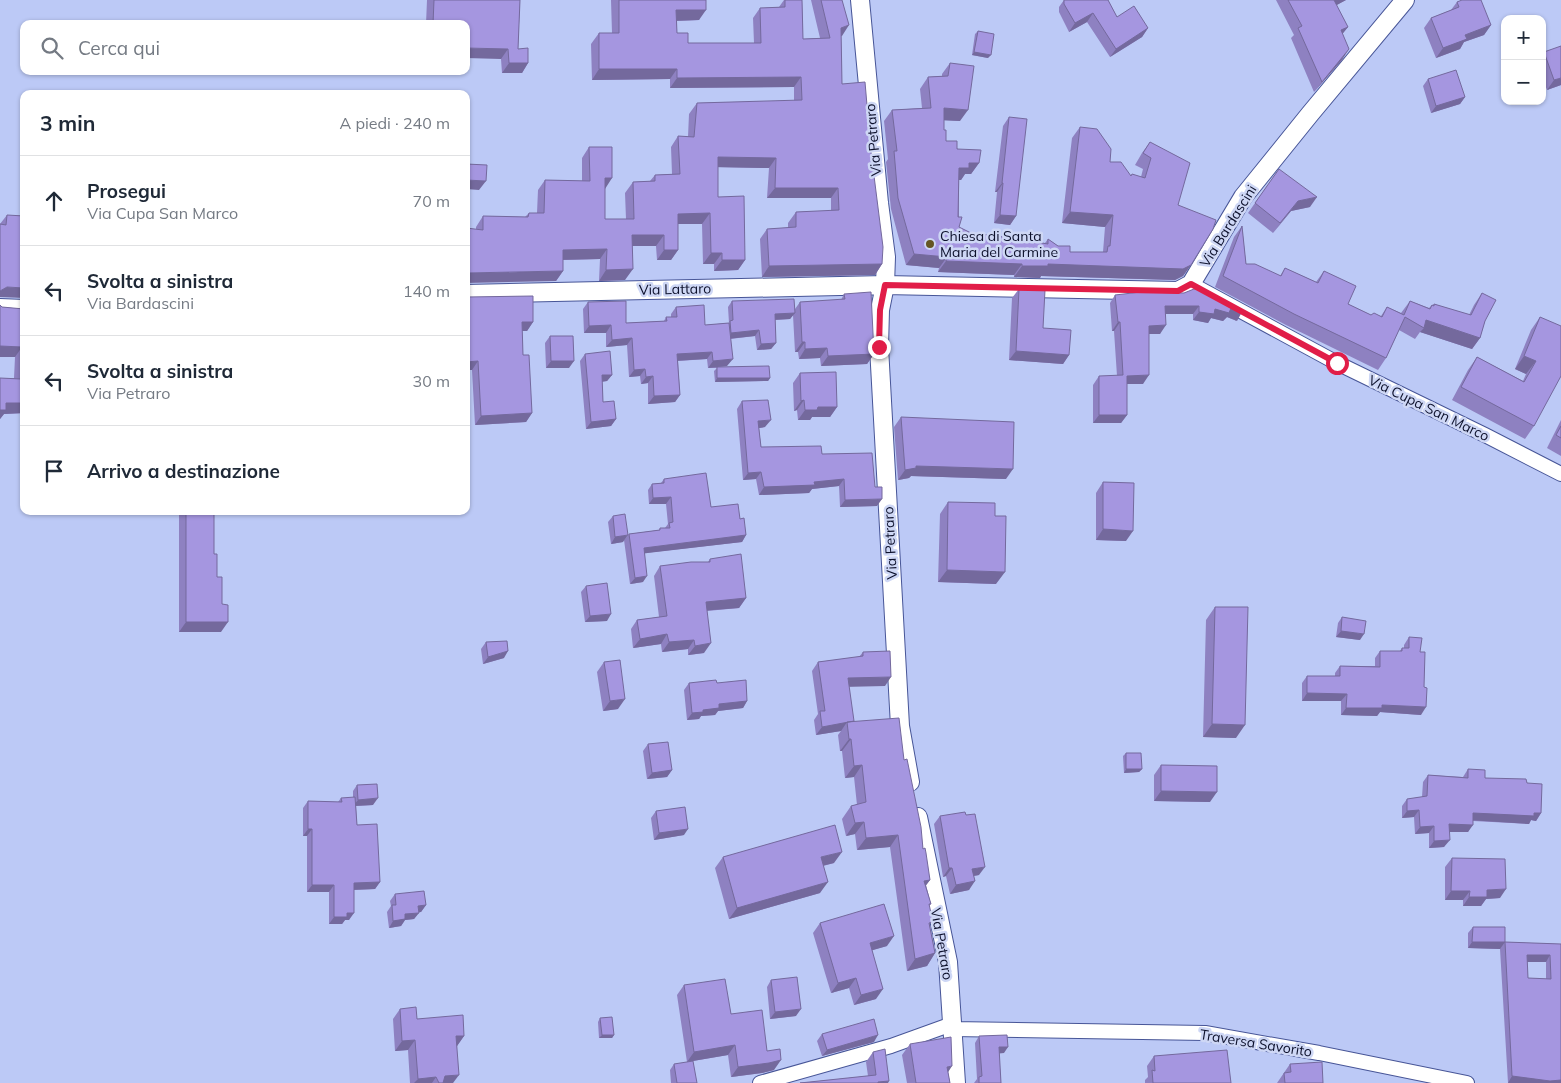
<!DOCTYPE html>
<html lang="it">
<head>
<meta charset="utf-8">
<style>
	body { margin:0; font-family:Mulish,sans-serif; background:#f6f6f7; color:#1f2937 }
	.controls { position:absolute; right:15px; top:15px; display:grid; overflow:hidden; border-radius:10px; box-shadow:0 1px 4px #0004 }
	.controls button { width:45px; height:45px; display:grid; place-items:center; padding:0; border:0; border-bottom:1px solid #e0e1e3; background:#fff; color:#1f2937; font:25px sans-serif }
	.stop { position:absolute; width:15px; height:15px; margin:-11px; border:4px solid #e11d48; border-radius:50%; background:#fff }
	.stop.end { background:#e11d48; border-color:#fff; box-shadow:0 1px 5px #0008 }
	.list { margin:0; padding:0; list-style:none }
	h2 { display:flex; justify-content:space-between; align-items:center; height:65px; margin:0; padding:0 20px; font-size:21px }
	h2 small { font-size:16px; font-weight:400; color:#747a83 }
	.list li { display:grid; grid-template-columns:32px 1fr auto; gap:15px; align-items:center; box-sizing:border-box; height:90px; padding:0 20px; border-top:1px solid #e0e1e3 }
	.list b { display:block; font-size:19px; white-space:nowrap }
	.list p { margin:0; font-size:16px; white-space:nowrap; color:#747a83 }
	.list em { font-size:16px; font-style:normal; color:#747a83 }
	.icon { flex:none; width:28px; height:28px; fill:none; stroke:currentColor; stroke-width:2; stroke-linecap:round; stroke-linejoin:round }
	.map { position:relative; flex:none; width:1561px; height:1083px; overflow:hidden }
	.search { position:absolute; background:#fff; box-shadow:0 1px 4px #0004; left:20px; top:20px; width:450px; height:55px; display:flex; align-items:center; gap:12px; box-sizing:border-box; padding:0 18px; border-radius:10px; color:#747a83; font-size:19px }
	.panel { position:absolute; background:#fff; box-shadow:0 1px 4px #0004; left:20px; top:90px; width:450px; height:425px; border-radius:10px }
	.map>svg:first-child { display:block }
</style>
</head>
<body>
<div class="map">
<svg width="1561" height="1083" viewBox="0 0 1561 1083">
	<rect width="100%" height="100%" fill="#bcc9f6"/>
	<g fill="none" stroke-linecap="round" stroke-linejoin="round">
		<defs>
			<path id="minor" d="M1191,284L1337,363L1485,435L1561,474
				M952,1029L1205,1033L1319,1053L1467,1083
				M760,1083L891,1046L952,1024"/>
			<path id="tertiary" d="M860,0L879,203L886,257L885,285L880,310L879,347L900,726L910,782
				M466,294L885,285L1178,291L1191,284L1243,197L1310,114L1405,0
				M0,308L24,309
				M918,817L948,962L956,1083"/>
		</defs>
		<use href="#minor" stroke="#475597" stroke-width="16"/>
		<use href="#tertiary" stroke="#475597" stroke-width="20"/>
		<use href="#minor" stroke="#fff" stroke-width="14"/>
		<use href="#tertiary" stroke="#fff" stroke-width="18"/>
	</g>
	<path fill="#8e81c1" fill-rule="evenodd" d="M427,0H520L518,49L528,63L522,73H502L501,59L466,24H426Z
		M611,0H706L699,20L677,21V33L688,43H754L753,18L760,8L779,7L784,0H802L803,39L820,38L811,0H842V36H841L842,84L871,152L882,264L875,275L762,277L760,239L767,229L788,228V223L796,212L831,211V198H767L769,168L718,167V197L745,260L738,270L714,271V264H703L702,224H678V250L671,260H657L656,246H632L625,280L599,281L600,259L563,260V271L556,281L476,229V227L483,216L525,217L529,213H537L538,190L545,180L582,181V158L589,147L605,189V219H626L625,193L633,182L650,181L655,175L672,174L671,147L678,136L688,137L689,114L697,103L794,101V87L670,88V79L592,80L591,44L599,33H612Z
		M1064,0H1108L1117,17L1148,28L1142,37L1110,57L1087,22L1069,32L1059,12V7Z
		M1276,0H1346L1336,5L1348,27L1342,34V60L1314,92L1291,38L1294,35Z
		M1457,2L1491,25L1484,35L1464,42L1460,49L1436,58L1424,28L1431,18L1451,10Z
		M978,31L988,58L972,55L975,34Z
		M1544,52L1561,85L1547,90L1542,77V54Z
		M950,63L960,121L944,120V130L946,141L979,163L971,174H965L961,180H959V227L973,234L1045,243L1048,239L1058,246L1070,252H1103L1105,227L1062,223L1072,138L1080,127L1110,162L1131,176L1141,177L1143,169L1135,165L1142,153L1150,142L1178,205L1191,265L1183,276L1175,280L1041,276L1040,278L1014,277V275L938,272L939,268L906,265L891,209L886,162L888,159L884,121L892,110L922,108L920,89L928,77L942,76V74Z
		M1428,79L1465,97L1460,104L1431,113L1423,86Z
		M1009,117L1016,216L1010,225L994,223L997,192H995L1003,126Z
		M1279,169L1310,207L1291,211L1273,233L1248,213Z
		M7,215L24,298L0,224Z
		M1242,226L1246,264L1280,276L1285,268L1316,282L1324,271L1348,304L1371,315L1381,316L1387,307L1401,313L1410,301L1429,308L1432,305H1433L1434,304L1469,315L1474,305L1482,293L1485,321L1480,338L1472,349L1420,332L1415,339L1399,330L1386,358L1378,370L1286,325L1215,287L1234,237Z
		M1019,289L1043,328L1069,355L1063,364L1009,360L1012,298Z
		M1184,293L1237,321L1227,317L1223,321L1211,318L1208,323L1193,320V314H1166L1160,334H1149L1143,384H1127V415L1121,423H1093V385L1099,376H1117L1114,331H1112L1110,303L1115,295Z
		M844,294L874,354L867,364L821,366L820,358L799,359L798,352H795L793,315L790,319L775,320L776,343L771,349L757,350L755,336L730,339L727,366L719,367L770,378L768,381L715,382L714,371L717,368H708L707,359L678,361L680,395L675,402L648,404V383L641,384L640,376L629,377L627,345L606,347V333H584L583,309L588,302L626,323L664,321L666,317H671V314L676,307L705,325L729,323L728,307L732,301L795,309L800,302L841,300Z
		M466,297L533,322L527,331H522L523,355L532,413L526,422L475,425L472,370Z
		M0,305L2,307L24,309V413L4,414L0,419V378H14L15,357H0Z
		M1540,317L1534,426L1525,439L1452,400L1468,370L1477,357L1523,381L1526,374L1515,369L1531,330Z
		M550,336L569,368H546L545,343Z
		M585,354L612,375L607,381L602,382L603,402L616,419L611,426L586,429L580,361Z
		M800,373L837,407L830,417H812L810,420H798L797,410L794,411L793,383Z
		M742,401L765,427L759,428L761,447L822,454L877,506L840,507L839,486L812,489L809,493L759,495L756,479L743,480L737,409Z
		M901,417L1006,479L911,476L909,478L898,480L894,427Z
		M1561,420V456L1547,448Z
		M664,479L711,507L740,519L746,535L742,542L645,553L643,582L630,584L624,540L629,534L659,530L660,528H665L668,524L666,504H649L648,490L652,484L661,483Z
		M1103,482L1126,541L1096,540V493Z
		M948,502L995,516L996,584L938,582L940,514Z
		M179,511H214V554L217,577L221,632H179Z
		M613,516L623,542L611,544L608,522Z
		M710,559L746,598L739,608L707,611L704,653L688,655V649L662,652L661,644L633,648L631,629L637,620L659,617L654,576L660,566L708,562Z
		M586,586L607,621L585,622L581,592Z
		M1215,607L1236,738L1203,737L1206,620Z
		M1342,617L1360,640L1336,637L1338,623Z
		M1409,637L1420,652L1421,715L1380,712L1377,716L1341,715V701H1302V683L1307,676H1335V673L1340,666H1375V658L1380,651H1400L1402,648H1404V645Z
		M486,642L504,658L483,664L481,649Z
		M863,652L885,686H849L853,722L904,760L930,880L926,885L931,904L929,906L930,926L935,953L927,966L907,971L890,847L857,850L855,834L846,836L842,819L851,806L857,805L854,777L845,778L842,751H840L838,735L841,731L816,735L814,720L818,714L812,671L818,662L859,657Z
		M604,662L618,709L603,711L597,672Z
		M689,683H717L747,701L743,708L718,711L715,715L701,716L699,719L687,720L684,690Z
		M648,744L672,770L667,777L647,779L643,751Z
		M1126,753L1142,769L1139,772L1124,773L1123,756Z
		M1161,765L1210,802L1154,801V775Z
		M1468,769L1485,778L1527,783L1541,813L1536,821L1531,820L1529,824L1473,821L1468,832H1449L1444,847L1429,848V833L1415,834L1414,817L1402,818V806L1407,799L1422,797L1423,782L1428,775L1463,777Z
		M357,785L373,805L356,806L357,825L380,882L375,889L354,890L349,920H345L342,924H329V892H307V836H303V808L308,801L338,802L341,798H353V791Z
		M656,811L684,835L654,840L651,818Z
		M940,816L979,875L974,876L969,890L950,894L946,876L943,877L934,824Z
		M723,857L834,863L823,866L820,893L729,919L715,868Z
		M1452,858L1500,898L1486,899L1481,906H1463V900H1445V867Z
		M395,894L426,905L421,912H419L414,919L405,920L401,926L389,928L387,912L391,906L390,901Z
		M820,923L887,946L872,950L876,999L854,1005L849,988L831,993L813,933Z
		M1473,927L1505,942L1561,944V1083H1508L1500,949L1468,948V933ZM1527,962H1546V979L1528,978Z
		M771,980L796,1016L770,1019L767,987Z
		M684,985L731,1014L767,1051L774,1070L762,1073L731,1077L728,1055L687,1062L677,995Z
		M400,1009L417,1019L464,1036L457,1046L453,1083H410L408,1050L395,1051L393,1019Z
		M600,1018L614,1035L612,1038H599L598,1022Z
		M822,1034L874,1042L822,1056L817,1041Z
		M979,1036L1004,1053H999L1001,1083H974L977,1079L975,1043Z
		M910,1044L948,1072L950,1083H907L902,1055Z
		M873,1052L888,1083H800L868,1076L866,1062Z
		M1154,1056L1231,1083H1145V1080L1148,1077L1147,1066Z
		M674,1064L697,1083H671L670,1070Z
		M1290,1064L1323,1083H1277Z"/>
	<path fill="#74699d" d="M1334,0H1346L1326,11Z
		M676,10H706L699,20L669,21Z
		M1093,13L1087,22L1069,32L1075,23Z
		M849,25L842,36L833,38L841,28Z
		M1491,25L1484,35L1464,42L1460,49L1436,58L1443,48L1465,35Z
		M1348,27L1340,37L1341,30Z
		M1148,28L1142,37L1110,57L1116,49Z
		M466,48L508,49L501,59L466,58Z
		M1349,49L1342,60L1314,92L1322,82Z
		M974,52L991,55L988,58L972,55Z
		M509,63H528L522,73H502Z
		M599,69H677L670,79L592,80Z
		M801,77L794,87L670,88L677,78Z
		M1561,78V85L1547,90L1554,80Z
		M1465,97L1460,104L1431,113L1436,106Z
		M944,108L968,110L960,121L936,120Z
		M718,157L776,158L769,168L710,167Z
		M969,163H979L971,174H965L961,180H951L959,168Z
		M605,178H612L605,189Z
		M466,180L486,181L479,190L466,189Z
		M1002,183H1003L997,192H995Z
		M775,188H838L831,198H767Z
		M1317,197L1310,207L1291,211L1273,233L1298,201Z
		M1070,212L1113,215L1105,227L1062,223Z
		M710,213L702,224H670L678,214Z
		M1000,215L1016,216L1010,225L994,223Z
		M632,235H664L656,246H624Z
		M607,249L600,259L556,260L563,250Z
		M664,250H678L671,260H657Z
		M711,253H722L714,264H703Z
		M914,254L947,257L939,268L906,265Z
		M722,260H745L738,270L714,271Z
		M946,261L1022,264L1014,275L938,272Z
		M882,264L875,275L762,277L769,266Z
		M1048,264L1191,265L1183,276L1175,280L1041,276L1040,278L1014,277L1022,266Z
		M633,269L625,280L599,281L606,270Z
		M563,271L556,281L466,283V273Z
		M7,287L24,288V298L0,297V291Z
		M1165,306H1199L1193,314H1159Z
		M1231,308L1242,312L1237,321L1227,317L1223,321L1211,318L1208,323L1193,320L1199,312L1215,309Z
		M795,313L790,319L771,320L775,314Z
		M1426,320L1480,338L1472,349L1420,332L1424,328Z
		M522,322H533L527,331H515Z
		M1118,322H1120L1114,331H1112Z
		M611,325L606,333H584L589,326Z
		M1166,325L1160,334H1143L1149,326Z
		M759,330L755,336L727,339L731,333Z
		M632,338L627,345L606,347L612,340Z
		M802,342H805L798,352H795Z
		M776,343L771,349L757,350L761,344Z
		M0,346L22,347L15,357H0Z
		M827,348L820,358L799,359L805,349Z
		M1016,351L1069,355L1063,364L1009,360Z
		M712,352L707,359L672,361L677,354Z
		M874,354L867,364L821,366L828,356Z
		M1524,356L1536,361L1526,374L1515,369Z
		M733,359L727,366L708,368L713,361Z
		M478,361L472,370H466V362Z
		M551,361H574L569,368H546Z
		M645,369L640,376L629,377L634,370Z
		M602,375H612L607,381L597,382Z
		M1149,375L1143,384H1121L1127,376Z
		M653,376L648,383L641,384L646,377Z
		M717,378H770L768,381L715,382Z
		M680,395L675,402L648,404L654,396Z
		M804,400L797,410L794,411L801,401Z
		M6,403H24V413L4,414L0,419V410Z
		M818,407H837L830,417H812L810,420H798L805,410Z
		M532,413L526,422L475,425L481,416Z
		M1099,415H1127L1121,423H1093Z
		M616,419L611,426L586,429L591,422Z
		M771,420L765,427L753,429L758,421Z
		M916,466L1013,469L1006,479L911,476L909,478L898,480L905,470Z
		M761,472L756,479L743,480L748,473Z
		M844,479L839,486L812,489L809,493L759,495L764,487Z
		M671,497L666,504H649L653,498Z
		M882,499L877,506L840,507L845,500Z
		M1103,529L1133,531L1126,541L1096,540Z
		M628,535L623,542L611,544L615,537Z
		M746,535L742,542L639,554L644,548Z
		M947,570L1005,572L996,584L938,582Z
		M647,576L643,582L630,584L635,578Z
		M746,598L739,608L700,611L706,602Z
		M611,614L607,621L585,622L590,616Z
		M186,622H228L221,632H179Z
		M1341,631L1364,634L1360,640L1336,637Z
		M667,634L661,644L633,648L640,639Z
		M694,640L688,649L662,652L669,642Z
		M711,643L704,653L688,655L695,646Z
		M508,651L504,658L483,664L488,657Z
		M891,677L885,686L842,687L848,678Z
		M1307,693L1347,694L1341,701H1302Z
		M625,699L618,709L603,711L610,701Z
		M747,701L743,708L718,711L715,715L701,716L699,719L687,720L692,713L719,704Z
		M1382,705L1426,707L1421,715L1380,712L1377,716L1341,715L1346,708Z
		M847,722L841,731L816,735L822,727Z
		M1212,724L1245,725L1236,738L1203,737Z
		M849,739H851L842,751H840Z
		M862,765L854,777L845,778L854,766Z
		M1126,769H1142L1139,772L1124,773Z
		M672,770L667,777L647,779L652,773Z
		M1161,791L1217,792L1210,802L1154,801Z
		M378,798L373,805L353,806L358,800Z
		M1419,810L1414,817L1402,818L1407,811Z
		M1473,813H1541L1536,821L1531,820L1529,824L1468,820Z
		M864,822L855,834L846,836L855,823Z
		M1449,824L1473,825L1468,832H1444Z
		M1434,826L1429,833L1415,834L1420,827Z
		M308,829H312L307,836H303Z
		M688,829L684,835L654,840L659,833Z
		M898,835L890,847L857,850L866,838Z
		M1450,840L1444,847L1429,848L1434,841Z
		M842,852L834,863L813,868L821,857Z
		M985,867L979,875L966,877L972,869Z
		M949,868H952L946,876L943,877Z
		M930,880L921,892L924,881Z
		M975,881L969,890L950,894L956,885Z
		M380,882L375,889L349,890L354,883Z
		M828,882L820,893L729,919L737,908Z
		M312,885H334L329,892H307Z
		M1506,889L1500,898L1486,899L1481,906H1463L1469,897L1487,890Z
		M1451,891H1470L1463,900H1445Z
		M426,905L421,912L413,913L418,906Z
		M347,913H354L349,920H345L342,924H329L334,917Z
		M419,913L414,919L405,920L401,926L389,928L393,921L405,914Z
		M894,936L887,946L863,953L870,943Z
		M1472,942H1505L1500,949L1468,948Z
		M935,953L927,966L907,971L915,959Z
		M1527,955H1550L1546,962H1522Z
		M856,978L849,988L831,993L838,983Z
		M883,989L876,999L854,1005L861,995Z
		M801,1009L796,1016L770,1019L775,1012Z
		M602,1035H614L612,1038H599Z
		M878,1035L874,1042L822,1056L827,1050Z
		M456,1036H464L457,1046H449Z
		M415,1040L408,1050L395,1051L402,1041Z
		M735,1045L728,1055L687,1062L694,1052Z
		M999,1047H1008L1004,1053L994,1054Z
		M781,1060L774,1070L762,1073L731,1077L738,1067Z
		M952,1066L945,1077L947,1067Z
		M459,1075L453,1083H439L445,1076Z
		M1512,1076L1561,1080V1083H1508Z
		M436,1077L432,1083H414L418,1079Z
		M889,1081L888,1083H878V1082Z"/>
	<path fill="#a596e0" stroke="#74699d" fill-rule="evenodd" d="M434,0H520L518,49L528,48V63H509L508,49L466,48V24H433Z
		M619,0H706V10H676L677,33H688V43H761L760,8L785,7V0H802L803,39L830,38L821,0H842L849,25L841,28L842,84L865,82L871,152L883,247L882,264L769,266L767,229L796,227V212L839,210L838,188H775L776,158L718,157V197L744,196L745,260H722V253H711L710,213L678,214V250H664V235H632L633,269L606,270L607,249L563,250V271L466,273V228L483,230V216L528,217L529,213H544L545,180L590,181L589,147H612V178H605V219H634L633,182L655,181V175L680,174L678,136L694,137L697,103L802,100L801,77L677,78V69H599V33H619Z
		M1064,0H1108L1117,17L1134,6L1148,28L1116,49L1093,13L1075,23L1064,4Z
		M1288,0H1334L1348,27L1341,30L1349,49L1322,82L1298,28L1302,26Z
		M1462,0H1481L1491,25L1465,35L1467,39L1443,48L1431,18L1459,7L1457,2Z
		M978,31L994,34L991,55L974,52Z
		M1561,46V78L1554,80L1544,52Z
		M950,63L974,66L968,110L944,108V130H946V141H957V149L981,150L979,163H969V168H959L958,217H962L959,227L973,234L990,235L1048,244V239L1058,246H1070V252H1107L1108,246H1110L1113,215L1070,212L1080,127L1097,129L1111,149L1110,162H1121L1131,176L1132,174L1145,178L1151,158L1143,153L1150,142L1190,163L1178,205L1216,220L1213,229L1191,265L1183,269L1048,264V266H1022V264L946,261L947,257L914,254L898,198L894,151H897L892,110L931,108L928,77L948,76Z
		M1456,70L1465,97L1436,106L1428,79Z
		M1009,117L1027,119L1016,216L1000,215L1003,183H1002Z
		M466,164L487,165L486,181L466,180Z
		M1279,169L1317,197L1298,201L1280,223L1255,203Z
		M7,215L24,216V288L7,287L0,291V224L6,225Z
		M1242,226L1246,264H1255L1281,276L1285,268L1318,283L1324,271L1356,286L1348,304L1371,315L1374,313L1382,317L1387,307L1404,315L1410,301L1430,309L1432,305L1434,306V304L1471,315L1482,293L1496,300L1485,321L1480,338L1426,320L1424,328L1405,317L1386,358L1294,314L1223,276Z
		M1019,289L1045,290L1043,328L1071,330L1069,355L1016,351Z
		M1194,289L1207,291L1243,311L1242,312L1231,308L1229,313L1215,309L1214,314L1199,312V306H1165L1166,325L1149,326V375L1127,376V415H1099V376L1123,375L1120,322H1118L1115,295L1141,292L1184,293Z
		M871,292L874,354L828,356L827,348L805,349V342H802L800,302L845,299L844,294Z
		M533,296V322H522L523,355H529L532,413L481,416L478,361L466,362V297Z
		M794,299L795,313L775,314L776,343L761,344L759,330L731,333L730,321L733,320L732,301Z
		M626,301V323L667,321L666,317H677L676,307L704,305L705,325L729,323L733,359L713,361L712,352L677,354L680,395L654,396L653,376L646,377L645,369L634,370L632,338L612,340L611,325L589,326L588,302Z
		M0,305L2,307L24,309V403H6V410H0V378L21,379L22,347L0,346Z
		M1540,317L1561,326V376L1534,426L1461,387L1477,357L1524,382L1536,361L1524,356Z
		M550,336H573L574,361H551Z
		M610,351L612,375H602L603,402L614,401L616,419L591,422L585,354Z
		M769,366L770,378H717V367Z
		M836,372L837,407H818L817,410H805L804,400L801,401L800,373Z
		M768,400L771,420L758,421L761,447L821,446L822,454L872,453L875,487H882V499L845,500L844,479L814,482L815,485L764,487L761,472L748,473L742,401Z
		M901,417L1014,422L1013,469L916,466V468L905,470Z
		M1561,426V438L1556,435Z
		M706,473L711,507L738,504L740,519L744,518L746,535L644,548L647,576L635,578L629,534L660,530V528H670L669,523L673,522L671,497L653,498L652,484L664,483V479Z
		M1103,482L1134,483L1133,531L1103,529Z
		M948,502L995,503V516H1006L1005,572L947,570Z
		M186,511H214V554H217V577H222V604L228,605V622H186Z
		M625,514L628,535L615,537L613,516Z
		M741,554L746,598L706,602L711,643L695,646L694,640L669,642L667,634L640,639L637,620L667,616L660,566L691,562H710V559Z
		M607,583L611,614L590,616L586,586Z
		M1215,607H1248L1245,725L1212,724Z
		M1342,617L1366,621L1364,634L1341,631Z
		M1409,637L1422,638L1420,652H1425L1424,687L1427,688L1426,707L1382,705V708H1346L1347,694L1307,693V676H1340V666L1380,667V651H1402V648H1409Z
		M507,641L508,651L488,657L486,642Z
		M890,651L891,677L848,678L854,721L822,727L820,711H825L818,662L863,656V652Z
		M620,660L625,699L610,701L604,662Z
		M716,680L717,683L746,680L747,701L719,704V708L703,710V712L692,713L689,683Z
		M899,718L904,760L907,759L921,827L923,849L925,848L926,853L930,880L924,881L931,904H929L933,922L929,923L935,953L915,959L898,835L866,838L864,822L855,823L851,806L866,802L862,765L854,766L851,739H849L847,722Z
		M668,742L672,770L652,773L648,744Z
		M1126,753H1141L1142,769H1126Z
		M1161,765L1217,766V792L1161,791Z
		M1468,769L1485,770V778L1526,779L1527,783L1542,784L1541,813H1534V816L1473,813V825L1449,824L1450,840L1434,841V826L1420,827L1419,810L1407,811V799L1427,796L1428,775L1468,778Z
		M377,784L378,798L358,800L357,785Z
		M355,797L357,825L377,824L380,882L354,883V913H347V917H334V885H312V829H308V801L342,802L341,798Z
		M685,807L688,829L659,833L656,811Z
		M965,812L966,815L975,814L985,867L972,869L975,881L956,885L952,868H949L940,816Z
		M835,825L842,852L821,857L828,882L737,908L723,857Z
		M1452,858L1505,859L1506,889L1487,890V897H1469L1470,891H1451Z
		M424,891L426,905L418,906L419,913L405,914V919L393,921L392,905H396L395,894Z
		M884,904L894,936L870,943L883,989L861,995L856,978L838,983L820,923Z
		M1473,927H1505V942L1561,944V1080L1550,1081L1512,1076L1505,942H1472ZM1527,955H1550L1551,979L1528,978Z
		M797,977L801,1009L775,1012L771,980Z
		M725,979L731,1014L762,1010L767,1051L780,1049L781,1060L769,1063L738,1067L735,1045L694,1052L684,985Z
		M416,1007L417,1019L463,1015L464,1036H456L459,1075L445,1076L443,1083H439L436,1077L418,1079L415,1040L402,1041L400,1009Z
		M612,1017L614,1035H602L600,1018Z
		M874,1019L878,1035L827,1050L822,1034Z
		M1007,1035L1008,1047H999L1001,1083H979V1077L982,1076L979,1036Z
		M951,1037L952,1066L947,1067L950,1083H916L910,1044Z
		M885,1049L889,1081L878,1082V1083H800L876,1075L873,1052Z
		M1227,1050L1231,1083H1153L1152,1070L1155,1071L1154,1056Z
		M693,1061L697,1083H677L674,1064Z
		M1322,1062L1323,1083H1285L1284,1073L1291,1072L1290,1064Z"/>
	<g fill="none" stroke-linecap="round" stroke-linejoin="round">
		<path stroke="#e11d48" stroke-width="6" d="M879,347L880,310L885,285L1178,291L1191,284L1337,363"/>
	</g>
	<circle fill="#655623" stroke="#ced7f5" stroke-width="2" cx="930" cy="244" r="5"/>
	<g text-anchor="middle" dominant-baseline="central" stroke-width="5" stroke-linejoin="round" paint-order="stroke">
		<g font-size="14" fill="#0c102b" stroke="#ced7f5">
			<text transform="translate(873 140) rotate(-95)">Via Petraro</text>
			<text transform="translate(1228 226) rotate(-58)">Via Bardascini</text>
			<text transform="translate(675 289) rotate(-1)">Via Lattaro</text>
			<text transform="translate(1429 408) rotate(26)">Via Cupa San Marco</text>
			<text transform="translate(890 543) rotate(-93)">Via Petraro</text>
			<text transform="translate(942 944) rotate(80)">Via Petraro</text>
			<text transform="translate(1256 1043) rotate(9)">Traversa Savorito</text>
		</g>
		<g font-size="14" fill="#0c102b" stroke="#ced7f5" text-anchor="start">
			<text x="940" y="236">Chiesa di Santa<tspan x="940" dy="16">Maria del Carmine</tspan></text>
		</g>
	</g>
</svg>
<div class="controls">
<button>+</button>
<button>−</button>
</div>
<div class="stop" style="left:1337px;top:363px"></div>
<div class="stop end" style="left:879px;top:347px"></div>
<div class="search"><svg class="icon" aria-label="search" viewBox="0 0 24 24"><circle cx="10" cy="10" r="6"/><path d="M15 15l6 6"/></svg>Cerca qui</div>
<section class="panel">
<h2>3 min<small>A piedi · 240 m</small></h2>
<ul class="list">
<li><svg class="icon" aria-label="ahead" viewBox="0 0 24 24"><path d="M12 20V5M6 11l6-6 6 6"/></svg><div><b>Prosegui</b><p>Via Cupa San Marco</p></div><em>70 m</em></li>
<li><svg class="icon" aria-label="left" viewBox="0 0 24 24"><path d="M17 20v-9H6M10 6l-5 5 5 5"/></svg><div><b>Svolta a sinistra</b><p>Via Bardascini</p></div><em>140 m</em></li>
<li><svg class="icon" aria-label="left" viewBox="0 0 24 24"><path d="M17 20v-9H6M10 6l-5 5 5 5"/></svg><div><b>Svolta a sinistra</b><p>Via Petraro</p></div><em>30 m</em></li>
<li><svg class="icon" aria-label="arrive" viewBox="0 0 24 24"><path d="M6 21V4h12l-3 4 3 4H6"/></svg><div><b>Arrivo a destinazione</b></div></li>
</ul>
</section>
</div>
</body>
</html>
